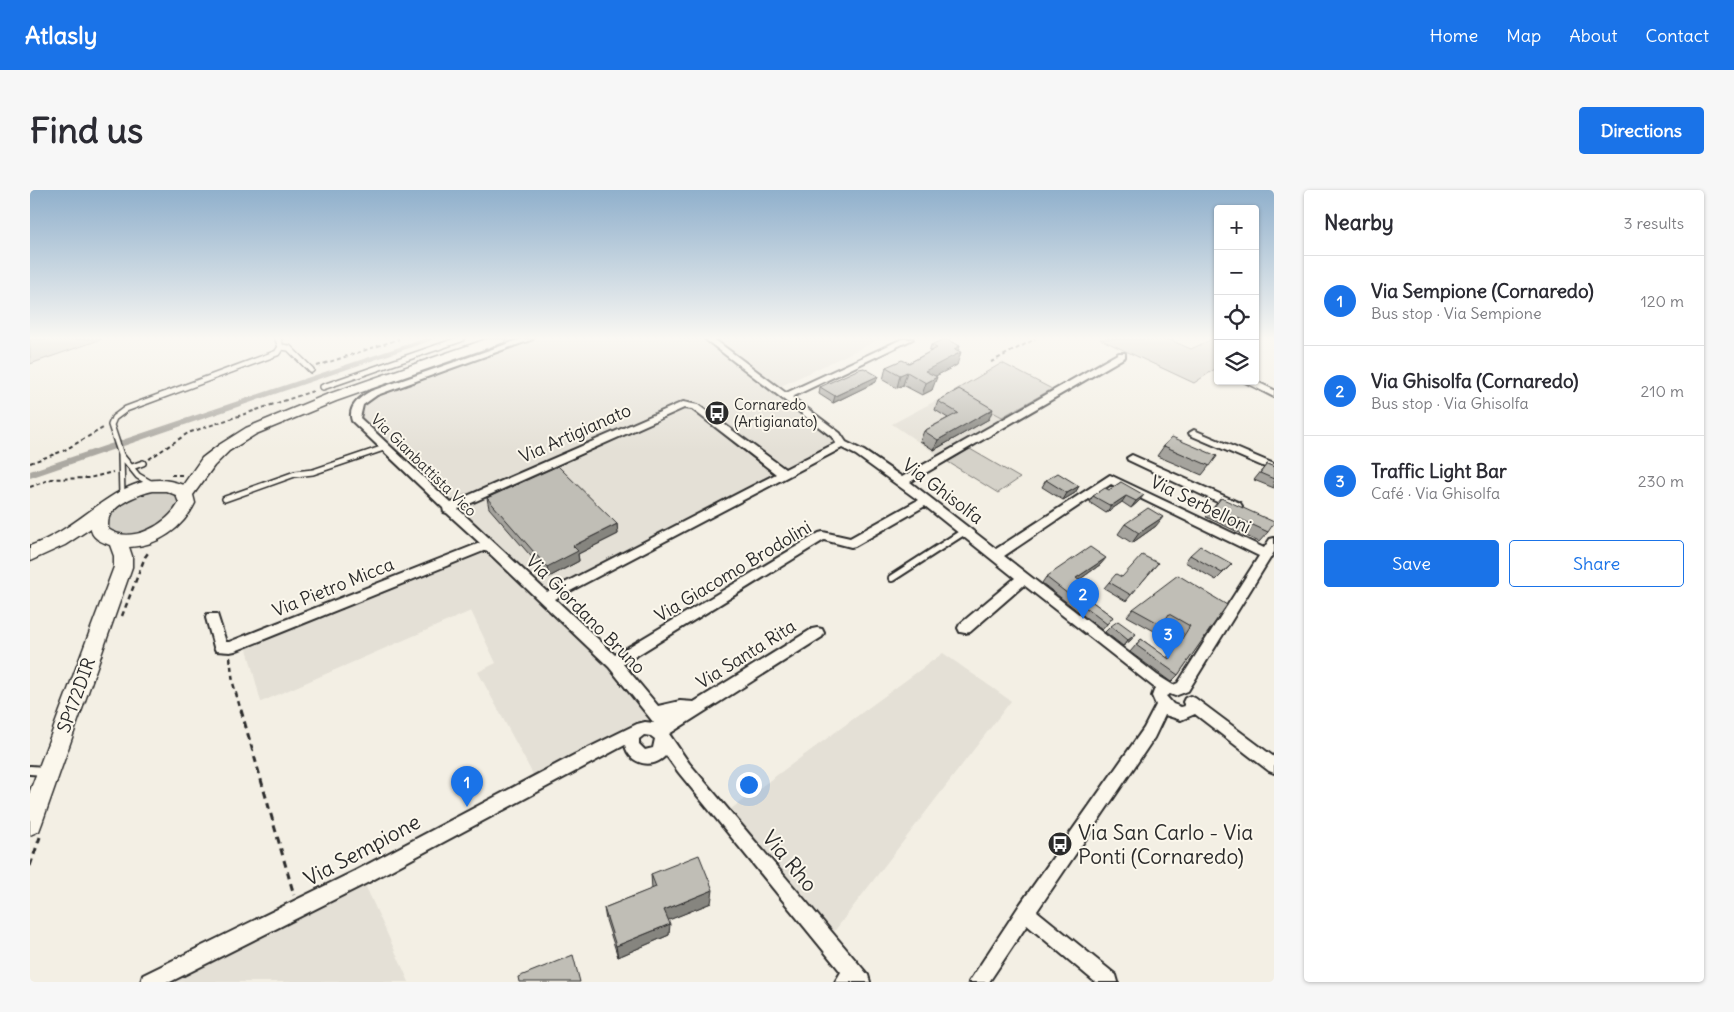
<!DOCTYPE html>
<html lang="en">
<head>
<meta charset="utf-8">
<style>
	body { margin:0; font-family:Delius,sans-serif; background:#f7f7f7; color:#2b2b33 }
	.controls { position:absolute; right:15px; top:15px; display:grid; overflow:hidden; border-radius:5px; box-shadow:0 1px 4px #0004 }
	.controls button { width:45px; height:45px; display:grid; place-items:center; padding:0; border:0; border-bottom:1px solid #e1e1e2; background:#fff; color:#2b2b33; font:25px sans-serif }
	.you { position:absolute; left:718px; top:594px; width:18px; height:18px; margin:-12px; border:4px solid #fff; border-radius:50%; background:#1a73e8; box-shadow:0 0 0 8px #1a73e833 }
	.badge { display:grid; place-items:center; width:32px; height:32px; border-radius:50%; background:#1a73e8; color:#fff; font-size:16px; font-weight:700 }
	.pin { position:absolute; translate:-50% -41px; filter:drop-shadow(0 1px 2px #0008) }
	.pin::after { content:''; position:absolute; top:26px; width:18px; height:15px; background:inherit; clip-path:polygon(0 0,100% 0,50% 100%) }
	.list { margin:0; padding:0; list-style:none }
	h2 { display:flex; justify-content:space-between; align-items:center; height:65px; margin:0; padding:0 20px; font-size:21px }
	h2 small { font-size:16px; font-weight:400; color:#7c7c81 }
	.list li { display:grid; grid-template-columns:32px 1fr auto; gap:15px; align-items:center; box-sizing:border-box; height:90px; padding:0 20px; border-top:1px solid #e1e1e2 }
	.list b { display:block; font-size:19px; white-space:nowrap }
	.list p { margin:0; font-size:16px; white-space:nowrap; color:#7c7c81 }
	.list em { font-size:16px; font-style:normal; color:#7c7c81 }
	.actions { display:flex; gap:10px; padding:15px 20px }
	.actions a { flex:1; padding:11px 0; border:1px solid #1a73e8; border-radius:5px; text-align:center; font-size:18px; color:#1a73e8 }
	.actions .main { background:#1a73e8; color:#fff }
	.icon { flex:none; width:28px; height:28px; fill:none; stroke:currentColor; stroke-width:2; stroke-linecap:round; stroke-linejoin:round }
	.map { position:relative; flex:none; width:1244px; height:792px; overflow:hidden; border-radius:5px }
	header { display:flex; align-items:center; gap:30px; box-sizing:border-box; height:70px; padding:0 25px; background:#1a73e8; color:#fff }
	header strong { font-size:24px }
	nav { display:flex; gap:28px; margin-inline-start:auto; font-size:18px }
	.intro { display:flex; align-items:center; justify-content:space-between; box-sizing:border-box; height:120px; padding:0 30px }
	h1 { margin:0; font-size:35px }
	.button { padding:12px 22px; border-radius:5px; background:#1a73e8; color:#fff; font-size:18px; font-weight:700 }
	main { display:flex; gap:30px; padding:0 30px }
	aside { flex:1; background:#fff; border-radius:5px; box-shadow:0 1px 4px #0004 }
	.map>svg:first-child { display:block }
</style>
</head>
<body>
<header>
<strong>Atlasly</strong>
<nav><a>Home</a><a>Map</a><a>About</a><a>Contact</a></nav>
</header>
<div class="intro"><h1>Find us</h1><a class="button">Directions</a></div>
<main>
<div class="map">
<svg width="1244" height="792" viewBox="0 0 1244 792">
	<rect width="100%" height="100%" fill="#f3efe4"/>
	<filter id="ink" filterUnits="userSpaceOnUse"><feTurbulence type="fractalNoise" baseFrequency=".02" numOctaves="2"/><feDisplacementMap in="SourceGraphic" scale="10" xChannelSelector="R" yChannelSelector="G"/><feConvolveMatrix kernelMatrix="1 2 1 2 8 2 1 2 1" color-interpolation-filters="sRGB"/></filter>
	<g filter="url(#ink)">
		<path fill="#e4e0d6" d="M499,149H677L720,183L750,211L801,244L812,254L518,412L584,473L622,530L618,534L507,592L448,482L466,473L441,421L231,512L215,451L456,355L325,223L344,203Z
			M684,149H850L749,197Z
			M924,201L977,230L912,268L862,234Z
			M913,463L981,511L796,752L690,627Z
			M332,688L379,792H124Z"/>
		<path fill="#d5d2c9" stroke="#807e7a" d="M0,149H72L0,174Z
			M1070,149H1138L1161,159L1182,149H1188V177L1164,193Z
			M972,173L1022,199L972,227L924,201Z
			M940,259L990,288L968,303L918,272Z
			M115,301H139L149,307V319L120,342L92,346L76,338L75,330L85,316Z"/>
		<g fill="none" stroke-linecap="round" stroke-linejoin="round">
			<path fill="#aca9a2" fill-rule="evenodd" d="M393,149H405L0,288V281Z"/>
			<defs>
				<path id="service-far2" d="M251,157L259,158L281,180
					M293,197L431,149
					M91,265L108,286L122,294
					M102,277L113,273
					M92,306L91,265L81,235L84,228L96,219L247,163L251,157L248,149
					M195,309L265,284L283,282L354,258"/>
				<path id="service-far1" d="M862,388L935,341"/>
				<path id="service" d="M0,580L15,581"/>
				<path id="minor" d="M491,149H503L347,205L333,215L330,228L421,313L653,212L668,215L755,279L806,253L802,247L675,149H684L756,203L872,149H883L762,207L810,243L816,252L834,261L872,287L1089,163H1095V167L880,292L966,359L1080,285L1234,358L1240,349L1244,348V362L1158,501L1145,506L1140,504L1136,506L1143,514L1151,517L1155,516L1153,512L1155,508L1160,506L1165,508L1244,567V583L1239,581L1165,524L1151,530L1135,525L1124,548L1007,721L1086,785L1088,792H1065L997,735L959,792H939L989,716L1114,538L1126,515L1122,506L1125,498L994,395L940,442L935,443L930,442L928,438L930,434L985,388L895,316L825,356L821,357L794,350L593,474L628,516L650,511L664,512L782,439L787,438L792,439L794,443L792,447L639,544L659,573L838,785L840,792H805L811,782L649,583L636,565C624,580 599,575 595,555L337,693L140,792H111L113,785L325,681L544,565L607,534L615,532L624,533L579,477L456,360L205,461L200,462L186,461L184,457L176,428L177,424H187L196,452H199L450,353L417,323L414,322L413,318L322,231C317,217 330,207 341,201ZM654,218L662,219L746,284L517,402L428,319ZM812,258L826,265L888,310L820,348L793,342L789,343L585,465L525,409ZM1081,294L1229,366L1148,493L1143,495L1127,485L974,366ZM614,545L621,546L625,549L623,558L615,560L609,554V549Z
					M1213,191H1225L1244,200V207Z
					M1164,240L1244,274V281L1160,245L1159,243Z
					M1102,265L1210,313L1212,316L1210,319H1202L1098,270L1097,268Z"/>
				<path id="secondary" d="M457,149H475L474,152L306,211L226,244L199,261L184,276L163,305L165,313C153,338 128,356 99,357L102,366V377L12,633L9,641L0,645V601L84,377V366L80,355C72,352 61,348 61,338L35,355L0,371V356C11,352 21,347 31,341C68,319 106,275 153,295L172,268L189,255L216,238L296,205ZM123,301H136L146,305L149,313C137,335 101,355 78,339C78,335 78,330 79,327C86,313 109,304 123,301Z"/>
			</defs>
			<use href="#service-far2" stroke="#2b2b2b" stroke-width="8"/>
			<use href="#service-far1" stroke="#2b2b2b" stroke-width="10"/>
			<use href="#service" stroke="#2b2b2b" stroke-width="12"/>
			<use href="#minor" stroke="#2b2b2b" stroke-width="4"/>
			<use href="#secondary" stroke="#2b2b2b" stroke-width="3"/>
			<path stroke="#2b2b2b" stroke-width="2" stroke-dasharray="4 3" stroke-linecap="butt" d="M961,172L1005,149
				M287,176L369,149
				M119,269L158,243L286,200
				M0,273L33,261L75,237
				M141,285H153
				M0,297L21,289L59,288L83,282"/>
			<path stroke="#2b2b2b" stroke-width="2.5" stroke-dasharray="5 4" stroke-linecap="butt" d="M92,426L115,367L120,360
				M200,467L203,493L211,521"/>
			<path stroke="#2b2b2b" stroke-width="3" stroke-dasharray="7 5" stroke-linecap="butt" d="M211,520L264,705
				M0,676L10,647"/>
			<use href="#service-far2" stroke="#fbf7ec" stroke-width="5"/>
			<use href="#service-far1" stroke="#fbf7ec" stroke-width="6"/>
			<use href="#service" stroke="#fbf7ec" stroke-width="8"/>
			<use href="#minor" fill="#fbf7ec" fill-rule="evenodd"/>
			<use href="#secondary" fill="#fbf7ec" fill-rule="evenodd"/>
		</g>
		<path fill="#a5a39d" stroke="#2b2b2b" d="M901,155L930,156L928,161L927,175L905,186L902,200L892,205L873,195L867,198L853,190L856,177L879,173L899,162Z
			M846,192L803,213L789,204L790,197Z
			M908,211L959,229L904,260L890,251L894,241L918,228L905,220Z
			M1134,256L1187,266L1172,285L1127,266Z
			M1237,274L1244,277V298L1224,290Z
			M1016,290L1049,296L1045,303L1033,310L1012,297Z
			M1091,292L1109,311L1101,318L1092,312L1076,323L1059,312L1063,306L1079,300Z
			M457,308L587,334L588,344L548,364L549,371L519,387L459,318Z
			M1191,308L1238,342L1229,352L1176,327Z
			M1095,334L1126,336L1102,353L1088,344Z
			M1160,365L1202,374L1186,390L1155,372Z
			M1128,373L1096,411L1074,398L1079,392Z
			M1071,374L1049,390L1052,393L1046,400L1083,427L1072,440L1012,393L1016,387Z
			M1197,415L1148,485L1141,492L1100,462L1111,449L1137,468L1153,443L1134,432L1126,442L1097,426L1103,419Z
			M1081,436L1101,450L1093,456L1075,442Z
			M621,684L681,713L638,730L639,745L588,767L576,730L574,718L622,699Z"/>
		<path fill="#86857f" stroke="#2b2b2b" d="M930,156L927,165L931,162L927,175L894,192L895,181L924,159Z
			M877,182L873,195L867,198L870,185Z
			M848,186L846,192L803,213L805,206Z
			M907,187L902,200L892,205L896,193Z
			M963,219L959,229L904,260L908,250Z
			M1049,296L1045,303L1033,310L1037,303Z
			M1114,305L1109,311L1101,318L1106,311Z
			M1096,306L1092,312L1076,323L1081,316Z
			M1133,327L1126,336L1102,353L1109,343Z
			M587,334L588,344L548,364L549,371L519,387L517,377L543,356Z
			M1076,368L1071,374L1042,395L1046,388Z
			M1106,444L1101,450L1093,456L1098,450Z
			M683,700L681,713L634,732V720Z
			M640,734L639,745L588,767L586,756Z"/>
		<path fill="#c0beb6" stroke="#2b2b2b" d="M914,149H916L930,156L924,159L931,162L895,181L907,187L896,193L877,182L870,185L856,177L872,170L879,173L907,158L901,155Z
			M834,178L848,186L805,206L790,197L829,179Z
			M929,199L963,219L908,250L894,241L928,223L908,211Z
			M1142,247L1187,266L1180,276L1134,256Z
			M1237,274L1244,277V289L1230,283Z
			M528,276L587,334L543,356L548,361L517,377L457,308Z
			M1028,283L1049,296L1037,303L1016,290Z
			M1091,292L1114,305L1106,311L1096,306L1081,316L1063,306L1075,298L1079,300Z
			M1191,308L1244,332V333L1238,342L1184,317Z
			M1118,318L1133,327L1109,343L1095,334Z
			M1170,356L1202,374L1192,383L1160,365Z
			M1060,357L1076,368L1046,388L1052,393L1045,399L1083,427L1077,434L1016,387Z
			M1112,365L1128,373L1101,405L1079,392L1086,384L1092,387Z
			M1148,385L1197,415L1148,485L1106,455L1111,449L1139,469L1160,436L1139,424L1132,435L1103,419Z
			M1088,431L1106,444L1098,450L1081,436Z
			M669,665L683,700L634,720L640,734L586,756L574,718L626,697L621,684Z
			M543,765L550,792H489L488,787Z"/>
	</g>
	<linearGradient id="sky" x2="0" y2="1"><stop stop-color="#90b0cc"/><stop offset="0.57" stop-color="#faf8f3"/><stop offset="1" stop-color="#faf8f3" stop-opacity="0"/></linearGradient>
	<rect width="1244" height="260" fill="url(#sky)"/>
	<defs>
		<symbol id="bus-disc" viewBox="-11 -11 22 22"><circle r="9.5" fill="#2b2b2b" stroke="#fbf7ec"/><path d="M-5-6H5V4H4V6H2V4H-2V6H-4V4H-5ZM-3.5-4V0h7V-4ZM-3.5 1.2v1.5H-2V1.2ZM2 1.2v1.5H3.5V1.2Z" fill="#fff"/></symbol>
	</defs>
	<g fill-rule="evenodd">
		<use href="#bus-disc" x="673" y="209" width="28" height="28"/>
		<use href="#bus-disc" x="1016" y="640" width="28" height="28"/>
	</g>
	<g text-anchor="middle" dominant-baseline="central" stroke-width="4" stroke-linejoin="round" paint-order="stroke">
		<g font-size="15" fill="#2b2b2b" stroke="#fbf7ec" text-anchor="start">
			<text x="704" y="214">Cornaredo<tspan x="704" dy="17">(Artigianato)</tspan></text>
		</g>
		<g font-size="15" fill="#2b2b2b" stroke="#fbf7ec">
			<text transform="translate(394 275) rotate(44)">Via Gianbattista Vico</text>
		</g>
		<g font-size="18" fill="#2b2b2b" stroke="#fbf7ec">
			<text transform="translate(545 243) rotate(-24)">Via Artigianato</text>
			<text transform="translate(913 301) rotate(37)">Via Ghisolfa</text>
			<text transform="translate(1171 314) rotate(26)">Via Serbelloni</text>
			<text transform="translate(703 381) rotate(-31)">Via Giacomo Brodolini</text>
			<text transform="translate(303 397) rotate(-22)">Via Pietro Micca</text>
			<text transform="translate(556 424) rotate(45)">Via Giordano Bruno</text>
			<text transform="translate(716 464) rotate(-32)">Via Santa Rita</text>
			<text transform="translate(46 505) rotate(-70)">SP172DIR</text>
		</g>
		<g font-size="21" fill="#2b2b2b" stroke="#fbf7ec" text-anchor="start">
			<text x="1048" y="642">Via San Carlo - Via<tspan x="1048" dy="24">Ponti (Cornaredo)</tspan></text>
		</g>
		<g font-size="21" fill="#2b2b2b" stroke="#fbf7ec">
			<text transform="translate(332 660) rotate(-28)">Via Sempione</text>
			<text transform="translate(760 671) rotate(50)">Via Rho</text>
		</g>
	</g>
</svg>
<div class="controls">
<button>+</button>
<button>−</button>
<button><svg class="icon" aria-label="locate" viewBox="0 0 24 24"><circle cx="12" cy="12" r="6"/><path d="M12 2v4M12 18v4M2 12h4M18 12h4"/></svg></button>
<button><svg class="icon" aria-label="layers" viewBox="0 0 24 24"><path d="M12 4l9 5-9 5-9-5zM3 14l9 5 9-5"/></svg></button>
</div>
<div class="you"></div>
<div class="pin badge" style="left:437px;top:617px">1</div>
<div class="pin badge" style="left:1053px;top:429px">2</div>
<div class="pin badge" style="left:1138px;top:469px">3</div>
</div>
<aside>
<h2>Nearby<small>3 results</small></h2>
<ul class="list">
<li><span class="badge">1</span><div><b>Via Sempione (Cornaredo)</b><p>Bus stop · Via Sempione</p></div><em>120 m</em></li>
<li><span class="badge">2</span><div><b>Via Ghisolfa (Cornaredo)</b><p>Bus stop · Via Ghisolfa</p></div><em>210 m</em></li>
<li><span class="badge">3</span><div><b>Traffic Light Bar</b><p>Café · Via Ghisolfa</p></div><em>230 m</em></li>
</ul>
<div class="actions"><a class="main">Save</a><a>Share</a></div>
</aside>
</main>
</body>
</html>
